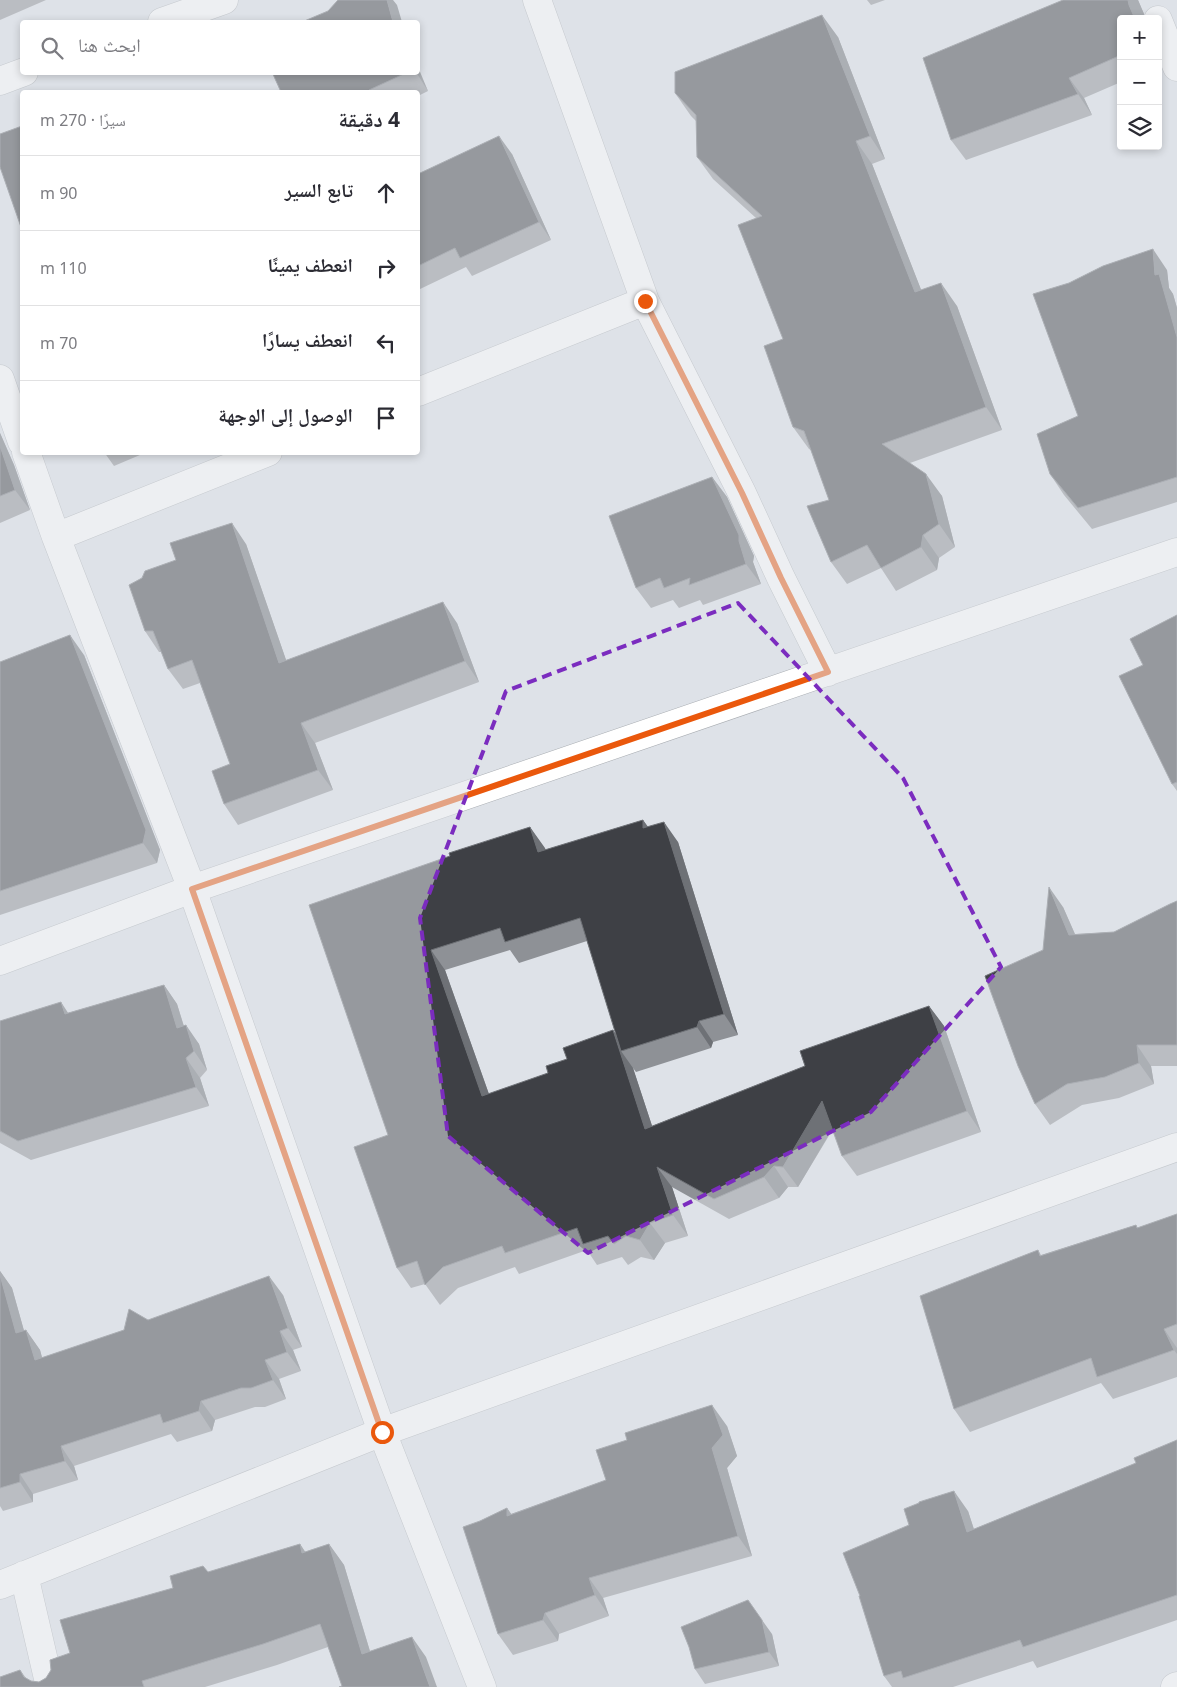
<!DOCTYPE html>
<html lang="ar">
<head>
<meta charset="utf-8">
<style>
	body { margin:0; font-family:"Noto Sans","Noto Naskh Arabic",sans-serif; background:#f7f7f7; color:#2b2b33; direction:rtl }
	.controls { position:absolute; right:15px; top:15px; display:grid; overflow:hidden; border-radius:5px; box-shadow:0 2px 8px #0003 }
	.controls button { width:45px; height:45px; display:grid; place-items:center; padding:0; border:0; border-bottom:1px solid #e1e1e2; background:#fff; color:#2b2b33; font:25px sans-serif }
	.stop { position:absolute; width:15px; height:15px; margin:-11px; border:4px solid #ea580c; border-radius:50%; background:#fff }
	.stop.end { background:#ea580c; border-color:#fff; box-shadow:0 1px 5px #0008 }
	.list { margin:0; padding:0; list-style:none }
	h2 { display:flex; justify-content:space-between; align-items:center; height:65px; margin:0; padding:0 20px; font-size:21px }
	h2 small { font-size:16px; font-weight:400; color:#7c7c81 }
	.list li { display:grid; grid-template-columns:32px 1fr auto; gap:15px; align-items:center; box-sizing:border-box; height:75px; padding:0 20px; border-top:1px solid #e1e1e2 }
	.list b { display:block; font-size:19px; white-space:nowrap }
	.list em { font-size:16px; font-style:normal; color:#7c7c81 }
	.icon { flex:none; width:28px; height:28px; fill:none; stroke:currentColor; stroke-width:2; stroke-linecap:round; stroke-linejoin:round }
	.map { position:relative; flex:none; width:1177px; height:1687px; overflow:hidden; direction:ltr }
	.search { position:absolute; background:#fff; box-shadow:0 2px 8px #0003; left:20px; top:20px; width:400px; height:55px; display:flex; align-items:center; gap:12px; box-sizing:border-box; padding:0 18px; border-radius:5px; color:#7c7c81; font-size:19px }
	.panel { position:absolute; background:#fff; box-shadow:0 2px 8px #0003; left:20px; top:90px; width:400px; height:365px; border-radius:5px; direction:rtl }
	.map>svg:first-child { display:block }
</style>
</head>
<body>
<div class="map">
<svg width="1177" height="1687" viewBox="0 0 1177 1687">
	<rect width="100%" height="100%" fill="#dee2e8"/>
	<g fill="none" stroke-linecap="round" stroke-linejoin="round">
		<defs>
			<path id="minor" d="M537,0L645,301L742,493L781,578L828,672
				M1158,20L1177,67
				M162,22L224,0
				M0,81L24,72
				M0,379L22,442
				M418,392L645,301
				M26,452L56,537L192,889L382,1432L482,1687
				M56,537L268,452
				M0,961L192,889L1177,552
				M24,1575L50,1687
				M0,1585L382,1432L1177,1147
				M1175,1687L1177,1686"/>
		</defs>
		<use href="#minor" stroke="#a9adb2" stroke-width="29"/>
		<use href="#minor" stroke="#fff" stroke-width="28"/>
	</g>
	<path fill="#8e9196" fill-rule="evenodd" d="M0,0H46L0,20Z
		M867,0H885L871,5Z
		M1063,0H1138L1144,14L1143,19H1121V82L1084,98L1092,115L966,160L951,140Z
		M838,37L885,159L872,164L921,290L957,306L1002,430L910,463L942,496L955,547L939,558L937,570L896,591L881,568L847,584L831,562L829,500L811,450L809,449L793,427L783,339L756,218L713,179L697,157L696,121L691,116L675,93Z
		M272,72H418L428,91L418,96V92H281Z
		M512,154L551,240L472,276L466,267L418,290V174Z
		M1167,270L1169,288L1173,294L1177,308V502L1092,529L1064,495L1050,474L1078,416Z
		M0,433L14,465L30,510L0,523Z
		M104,452H147L114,466Z
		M712,477L727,497L754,556L753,562L761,584L703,605L700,600L679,608L673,600L651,608L636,588Z
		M246,544L286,660L457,623L479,682L315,743L333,790L238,825L224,804L230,764L200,683L183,689L168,669L162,652H159L145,631L176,560Z
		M1177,615V791L1172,784L1143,665Z
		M84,655L160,850L157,863L0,915V662Z
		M643,820L648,827L678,842L738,1035L713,1042L711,1048L636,1072L633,1068L652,1126L805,1066L929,1006L944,1026L981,1132L857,1176L842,1156L833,1129L798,1187H788L779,1198L729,1219L672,1187L688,1236L665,1243L654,1260L641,1257L628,1265L622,1257L597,1265L587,1250L519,1274L515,1267L458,1288L440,1305L425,1284L411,1288L397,1268L388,1135L450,856L530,827L545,850ZM587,941L617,1036L613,1030L567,1059L548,1073L489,1094L445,970L510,950L519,963Z
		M1177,901V1066H1151L1154,1084L1119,1098L1082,1105L1050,1125L1035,1104L1043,950L1063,907L1075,934L1114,932Z
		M164,985L177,1004L184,1026L199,1044L207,1070L200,1078L209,1106L31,1160L0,1143V1021L68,1013Z
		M1177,1214V1377L1113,1399L1101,1383L970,1432L954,1409L1038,1250L1041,1255L1136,1225L1138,1228Z
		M0,1271L12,1288L24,1331L26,1330L40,1350L42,1358L124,1330L148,1320L283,1295L302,1347L293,1350L301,1371L279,1379L286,1399L265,1407H255L215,1420L212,1431L177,1442L171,1434L74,1466L78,1480L33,1494V1502L3,1511L0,1506Z
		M727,1426L737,1456L727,1468L752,1556L603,1598L609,1616L559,1634L558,1641L513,1655L498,1634L480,1521L507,1508L511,1514L606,1480Z
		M1177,1440V1620L1037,1668L1033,1661L953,1687H892L884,1676L968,1511L974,1529L1136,1463Z
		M300,1544L305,1552L329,1544L344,1565L370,1651L426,1657L342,1686L328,1647L277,1665L205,1687H0L20,1670L26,1678L31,1681L39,1682L46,1678L70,1653L173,1588L208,1572Z
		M772,1634L779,1666L705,1684L695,1669Z"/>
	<path fill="#6e7176" d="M387,0H393L397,5L402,22H393Z
		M1128,0H1138L1144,14L1143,19H1135L1129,5Z
		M822,15L838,37L885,159L870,136Z
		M418,67L428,91L416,72H418Z
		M1069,78L1084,98L1092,115L1078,94Z
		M499,136L512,154L551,240L539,222Z
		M856,141L872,164L931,315L915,292Z
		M1153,249L1167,270L1169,288L1173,294L1177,308V337L1155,275Z
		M941,283L957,306L1002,430L986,407Z
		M0,433L14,465L30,510L15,490L0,446Z
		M926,474L942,496L955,547L939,524Z
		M712,477L727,497L754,556L753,562L761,584L746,564Z
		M232,523L246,544L294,683L279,663Z
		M923,535L939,558L937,570L921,547Z
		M443,602L457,623L479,682L465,661Z
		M70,635L84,655L160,850L157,863L143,843Z
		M301,723L315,743L333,790L318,770Z
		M643,820L658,841L643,828Z
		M664,822L678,842L738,1035L724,1014Z
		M530,827L545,848L553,873L538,852Z
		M1049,887L1063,907L1084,955L1069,935Z
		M431,950L445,970L497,1117L482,1096Z
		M164,985L177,1004L190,1047L177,1028Z
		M61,1002L74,1022L65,1014Z
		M929,1006L944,1026L981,1132L967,1111Z
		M699,1021L713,1042L711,1048L697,1027Z
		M186,1025L199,1044L207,1070L194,1051Z
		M613,1030L626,1050L621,1051L633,1068L660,1150L645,1129Z
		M1137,1045L1151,1066L1154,1084L1139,1063Z
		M186,1058L200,1078L209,1106L196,1087Z
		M822,1101L837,1121L798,1187L783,1167Z
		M774,1166L788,1187L779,1198L764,1177Z
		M657,1167L672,1187L688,1236L673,1215Z
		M650,1223L665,1243L654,1260L640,1240Z
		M0,1271L12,1288L30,1352L16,1333L0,1275Z
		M269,1276L283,1295L302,1347L288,1328Z
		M1164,1329L1177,1348V1354L1174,1350Z
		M26,1330L40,1350L48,1379L35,1360Z
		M280,1331L293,1350L301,1371L287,1352Z
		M265,1360L279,1379L286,1399L273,1380Z
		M201,1401L215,1420L212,1431L199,1411Z
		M712,1405L727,1426L737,1456L727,1468L752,1556L738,1536L712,1448Z
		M61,1446L74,1466L78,1480L65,1461Z
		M20,1474L33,1494V1502L20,1482Z
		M954,1491L968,1511L981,1552L967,1532Z
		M507,1508L522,1529L507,1516Z
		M300,1544L314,1565L302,1553Z
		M329,1544L344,1565L377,1675L362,1654Z
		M589,1578L603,1598L609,1616L595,1595Z
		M545,1613L559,1634L558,1641L543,1620Z
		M762,1620L772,1634L779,1666L769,1652Z
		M412,1637L426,1657L437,1687H430Z"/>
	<path fill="#3e4045" stroke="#6e7176" d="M338,0H387L393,22H302L328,11Z
		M1063,0H1128L1129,5L1135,19H1121V55L1069,78L1078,94L951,140L923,58Z
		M822,15L870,136L856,141L915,292L941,283L986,407L882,444L926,474L939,524L923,535L921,547L881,568L867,545L831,562L807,506L829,500L804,431L793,427L764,346L783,339L738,225L762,216L697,157L696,115L675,93V72Z
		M272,72H408L369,90L370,92H281Z
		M22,126V230L0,167V134Z
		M499,136L539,222L460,258L455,248L418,266V174Z
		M1153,249L1155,275L1159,274L1177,337V477L1078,508L1050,474L1037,434L1078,416L1033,294L1069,283L1103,266Z
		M0,446L15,490L0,496Z
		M712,477L739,535V541L746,564L689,585L690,578L664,588L660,578L636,588L609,516Z
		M232,523L279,663L443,602L465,661L301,723L318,770L224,804L212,771L230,764L192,660L168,669L153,631H145L129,585L142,578L145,571L176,560L170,543Z
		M1177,615V782L1172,784L1119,676L1143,665L1130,639Z
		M70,635L146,830L143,843L0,891V662Z
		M643,820V828L664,822L724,1014L699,1021L697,1027L621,1051L580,918L505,942L500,928L431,950L482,1096L548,1073L546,1066L567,1059L563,1048L613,1030L645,1129L805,1066L800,1051L929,1006L967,1111L842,1156L822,1101L783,1167L774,1166L764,1177L714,1199L657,1167L673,1215L650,1223L640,1240L626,1236L614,1244L608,1236L583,1244L577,1228L505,1253L502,1246L443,1267L425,1285L417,1261L397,1268L354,1147L388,1135L309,905L450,856L449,853L530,827L538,852Z
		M1049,887L1069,935L1114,932L1170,904L1177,901V1045H1137L1139,1063L1105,1077L1067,1084L1035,1104L1018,1066L985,976L1043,950Z
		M164,985L177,1028L186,1025L194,1051L186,1058L196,1087L18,1141L0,1131V1021L61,1002L65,1014Z
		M1177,1214V1324L1164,1329L1174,1350L1097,1377L1091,1358L954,1409L920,1296L1038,1250L1040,1256L1136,1225L1137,1228Z
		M0,1275L16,1333L26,1330L35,1360L124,1330L129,1309L148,1320L269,1276L288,1328L280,1331L287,1352L265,1360L273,1380L251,1388H241L201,1401L199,1411L163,1423L160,1414L61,1446L65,1461L20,1474V1482L0,1488Z
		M712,1405L723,1435L712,1448L738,1536L589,1578L595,1595L545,1613L543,1620L498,1634L463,1527L480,1521L507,1508V1516L606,1480L596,1450L627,1440L625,1433Z
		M1177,1440V1595L1023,1647L1020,1640L903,1678L901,1671L884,1676L859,1596H860L843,1553L909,1525L904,1509L919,1503V1502L954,1491L967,1532L1136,1463L1134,1458Z
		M300,1544L302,1553L329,1544L362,1654L412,1637L430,1687H339L342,1686L320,1624L263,1644L142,1681L144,1687H0V1677L20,1670L24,1677L31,1681L39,1682L46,1678L51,1670L50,1660L70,1653L60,1620L173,1588L170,1576L203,1566L208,1572Z
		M748,1600L762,1620L769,1652L695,1669L689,1647L681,1627Z"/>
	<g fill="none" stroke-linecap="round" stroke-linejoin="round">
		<path stroke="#ea580c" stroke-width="6" d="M382,1432L192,889L828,672L781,578L742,493L645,301"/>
	</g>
	<path d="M0 0H1177V1687H0ZM738,603L903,778L1001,967L871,1112L588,1253L448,1136L420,918L506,691Z" fill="#dee2e8" fill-opacity=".55" fill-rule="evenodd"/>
	<path fill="none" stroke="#7b2cbf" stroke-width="4" stroke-dasharray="10 6" stroke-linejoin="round" d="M738,603L903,778L1001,967L871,1112L588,1253L448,1136L420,918L506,691Z"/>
</svg>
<div class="controls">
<button>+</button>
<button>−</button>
<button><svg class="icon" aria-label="layers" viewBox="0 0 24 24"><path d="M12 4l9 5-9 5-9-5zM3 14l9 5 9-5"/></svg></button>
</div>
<div class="stop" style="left:382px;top:1432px"></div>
<div class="stop end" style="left:645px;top:301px"></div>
<div class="search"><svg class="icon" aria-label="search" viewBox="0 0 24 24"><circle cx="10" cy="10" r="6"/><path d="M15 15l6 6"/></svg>ابحث هنا</div>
<section class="panel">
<h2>4 دقيقة<small>سيرًا · 270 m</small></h2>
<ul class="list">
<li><svg class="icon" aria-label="ahead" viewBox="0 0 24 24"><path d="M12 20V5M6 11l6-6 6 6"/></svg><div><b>تابع السير</b></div><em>90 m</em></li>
<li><svg class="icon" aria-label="right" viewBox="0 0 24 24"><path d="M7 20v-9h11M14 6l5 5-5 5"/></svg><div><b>انعطف يمينًا</b></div><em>110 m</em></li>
<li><svg class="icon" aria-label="left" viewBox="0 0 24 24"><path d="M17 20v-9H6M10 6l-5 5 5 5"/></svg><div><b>انعطف يسارًا</b></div><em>70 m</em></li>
<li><svg class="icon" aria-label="arrive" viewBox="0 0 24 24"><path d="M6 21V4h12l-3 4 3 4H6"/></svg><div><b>الوصول إلى الوجهة</b></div></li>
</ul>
</section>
</div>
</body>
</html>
